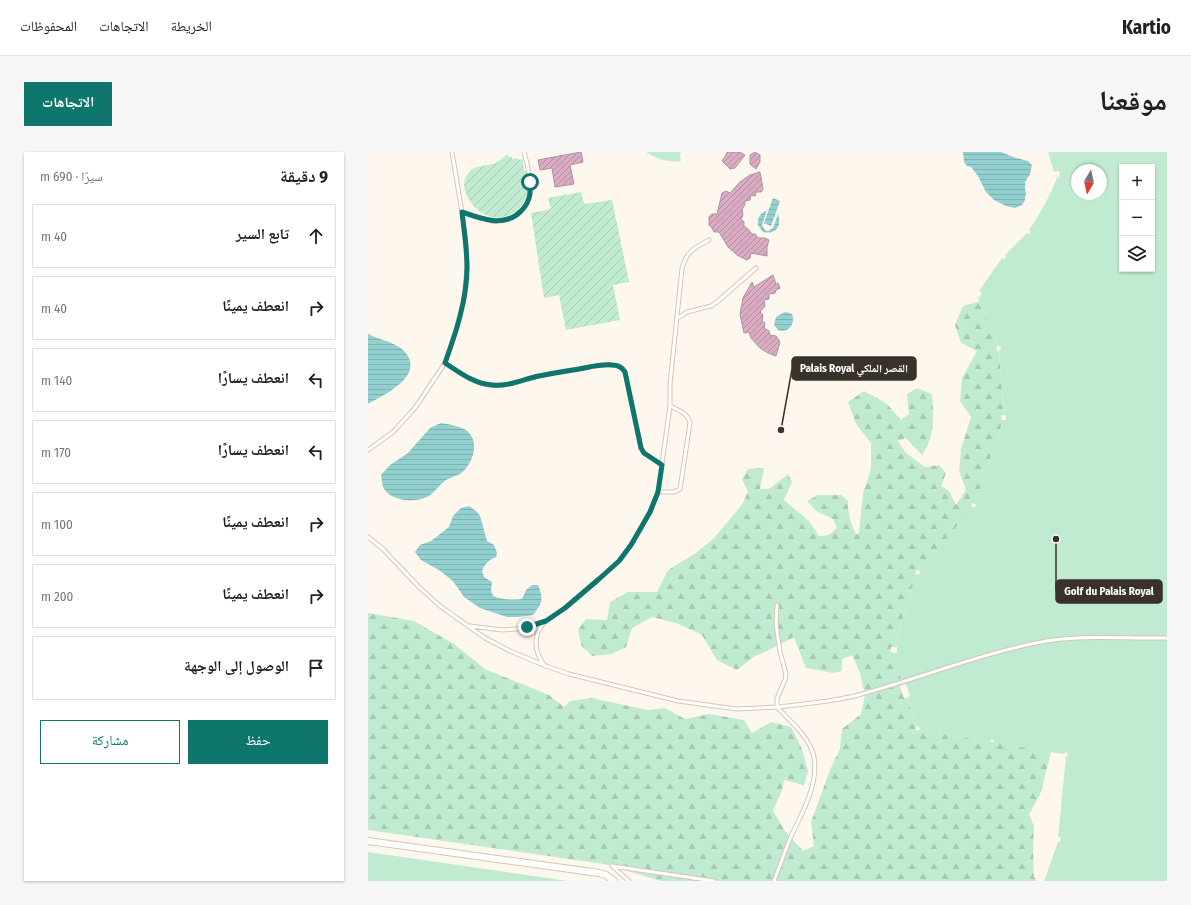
<!DOCTYPE html>
<html lang="ar">
<head>
<meta charset="utf-8">
<style>
	body { margin:0; font-family:"Fira Sans Condensed","Noto Naskh Arabic",sans-serif; background:#f6f6f6; color:#202124; direction:rtl }
	.controls { position:absolute; right:12px; top:12px; display:grid; overflow:hidden; border-radius:0px; box-shadow:0 1px 3px #0004 }
	.controls button { width:36px; height:36px; display:grid; place-items:center; padding:0; border:0; border-bottom:1px solid #e0e0e0; background:#fff; color:#202124; font:20px sans-serif }
	.compass { position:absolute; left:703px; top:12px; width:36px; height:36px; border-radius:50%; background:#fff; box-shadow:0 1px 3px #0004; rotate:189deg }
	.stop { position:absolute; width:12px; height:12px; margin:-9px; border:3px solid #0f766e; border-radius:50%; background:#fff }
	.stop.end { background:#0f766e; border-color:#fff; box-shadow:0 1px 4px #0008 }
	.list { margin:0; padding:0; list-style:none }
	h2 { display:flex; justify-content:space-between; align-items:center; height:52px; margin:0; padding:0 16px; font-size:17px }
	h2 small { font-size:13px; font-weight:400; color:#757577 }
	.list li { display:grid; grid-template-columns:26px 1fr auto; gap:12px; align-items:center; box-sizing:border-box; height:64px; margin:0 8px 8px; padding:0 8px; border:1px solid #e0e0e0; border-radius:0px }
	.list b { display:block; font-size:15px; white-space:nowrap }
	.list em { font-size:13px; font-style:normal; color:#757577 }
	.actions { display:flex; gap:8px; padding:12px 16px }
	.actions a { flex:1; padding:9px 0; border:1px solid #0f766e; border-radius:0px; text-align:center; font-size:14px; color:#0f766e }
	.actions .main { background:#0f766e; color:#fff }
	.icon { flex:none; width:22px; height:22px; fill:none; stroke:currentColor; stroke-width:2; stroke-linecap:round; stroke-linejoin:round }
	.map { position:relative; flex:none; width:799px; height:729px; overflow:hidden; direction:ltr; border-radius:0px }
	header { display:flex; align-items:center; gap:24px; box-sizing:border-box; height:56px; padding:0 20px; background:#fff; border-bottom:1px solid #e0e0e0 }
	header strong { font-size:19px }
	nav { display:flex; gap:22px; margin-inline-start:auto; font-size:14px }
	.intro { display:flex; align-items:center; justify-content:space-between; box-sizing:border-box; height:96px; padding:0 24px }
	h1 { margin:0; font-size:28px }
	.button { padding:10px 18px; border-radius:0px; background:#0f766e; color:#fff; font-size:14px; font-weight:700 }
	main { display:flex; gap:24px; padding:0 24px }
	aside { flex:1; background:#fff; border-radius:0px; box-shadow:0 1px 3px #0004 }
	.map>svg:first-child { display:block }
</style>
</head>
<body>
<header>
<strong>Kartio</strong>
<nav><a>الخريطة</a><a>الاتجاهات</a><a>المحفوظات</a></nav>
</header>
<div class="intro"><h1>موقعنا</h1><a class="button">الاتجاهات</a></div>
<main>
<div class="map">
<svg width="799" height="729" viewBox="0 0 799 729">
	<defs>
		<pattern id="forest-firs" width="22" height="20" patternUnits="userSpaceOnUse"><rect width="22" height="20" fill="#c0ebd0"/><path d="M5 1l3.5 6h-7zM16 11l3.5 6h-7z" fill="#a6cab3"/></pattern>
		<pattern id="garden-furrows" width="10" height="10" patternUnits="userSpaceOnUse"><rect width="10" height="10" fill="#c0ebd0"/><path d="M-1 1l2-2M0 10L10 0M9 11l2-2" fill="none" stroke="#a6cab3"/></pattern>
		<pattern id="water-rules" width="6" height="5" patternUnits="userSpaceOnUse"><rect width="6" height="5" fill="#92cfcf"/><path d="M0 2.5h6" fill="none" stroke="#7fb2b2"/></pattern>
		<pattern id="building-hatch" width="6" height="6" patternUnits="userSpaceOnUse"><rect width="6" height="6" fill="#daabc2"/><path d="M-1 1l2-2M0 6l6-6M5 7l2-2" fill="none" stroke="#b28c9e"/></pattern>
	</defs>
	<rect width="100%" height="100%" fill="#fef7ee"/>
	<path fill="#c0ebd0" fill-rule="evenodd" d="M278,0H313L312,2L313,9C300,11 289,7 278,0Z
		M680,0H799V729H676L690,690H692L693,685H690L698,604H700L699,600L695,602L626,591V588H623V590L551,578L552,576L550,574L549,575L539,546L542,544L538,532L535,533L526,501H529V495H526L548,422L550,423L552,421L551,419L605,355L607,356L608,352H607L635,268H638V264L636,263L631,199L633,198L632,194H630L610,145H612L614,140L611,139L634,106L636,107L638,105L637,103L659,81L661,82L663,80L661,78C673,61 681,45 689,26L692,25L691,19L686,20ZM754,15H784V117H754ZM709,18H733V42H709Z
		M0,700L200,729H0Z"/>
	<path fill="url(#forest-firs)" d="M612,149L630,194L628,195L629,199H631L636,263H634L633,267L635,268L607,352L604,351L603,354L605,355L551,419L549,418L547,421L548,422L526,495H523L522,500L526,501L535,533L532,534L536,546H539L549,575L547,576L549,579L551,578L683,600L673,640L661,663L666,674L665,699L666,725L669,729H293L236,712L0,678V461L46,469L86,492L117,517L181,543L196,555L202,549L223,546L280,558L297,556L317,567L341,562L376,568L384,581L403,570L423,575L434,597L440,619L436,633L416,628L414,638L405,659L417,679L435,699L446,694L443,670L462,618L472,597L474,577L493,562L497,543L492,521L484,503L474,507V519L465,521L438,516L426,485L401,498L387,504L369,518L349,508L334,483L308,471L284,465L264,476L258,495L244,502L224,504L213,493L210,478L218,467L239,468L242,450L260,440H289L300,418L328,401L346,386L373,354L380,340L374,327L380,317L396,316L392,337H401L420,322L424,330L416,348L441,369L451,384L461,383L469,376L465,367L448,359L439,349L450,343H473L480,349C480,362 482,372 489,383L491,380L495,341L503,317V291L488,272L480,250L496,239L518,251L533,268L541,262L539,242L549,236L564,242C566,263 567,285 554,303L538,286L530,289L538,301L557,315L571,313L578,321L573,334L581,339L588,353L598,338L591,319L593,297L603,265L592,249L594,226L609,199L593,191L587,173L595,154Z"/>
	<path fill="url(#garden-furrows)" d="M140,2L141,5H144L145,8L147,6L149,7L150,6L151,8L155,7L156,19H159C160,25 161,31 161,37C160,42 158,46 155,51C151,58 146,61 139,64C120,70 103,57 97,39C95,32 96,25 102,19C108,13 120,14 128,11C132,9 135,5 140,2Z
		M213,40L216,52L244,48L261,130L245,133L252,168L198,178L191,143L176,146L163,61L183,57L180,46Z"/>
	<path fill="url(#water-rules)" d="M595,0H633L648,6L660,9L664,13L662,22L657,30V36L658,42L657,48L654,53L647,56L638,54L626,48L618,40L610,24L603,15L599,14L596,10Z
		M405,46L412,49L403,74L396,71Z
		M399,58L394,73L397,78L400,79L405,76L410,62C414,74 408,83 395,80L390,73C389,66 392,61 399,58Z
		M418,160L424,162C428,172 420,182 410,178L406,173L408,165L415,161Z
		M0,182C10,187 22,189 31,195C35,197 39,202 41,206C50,228 15,243 0,252Z
		M73,271C81,272 89,274 96,277C114,287 105,313 92,322C87,324 82,326 78,328C72,332 68,339 62,343C50,352 22,350 15,335C14,331 14,326 13,323L22,313L40,301L62,276Z
		M101,354L108,359L112,364L119,389L126,393L129,401L128,405C120,408 117,412 114,419L116,425L124,430L123,438L125,444C135,448 143,448 154,447L158,438L164,433H170C176,448 174,451 165,463L150,465H139L112,456L96,445L85,429L71,418L53,408L47,400L52,393L63,389L81,375L85,364L93,356Z"/>
	<path fill="url(#building-hatch)" stroke="#ad939f" d="M213,0L215,10L202,13L206,32L187,35L184,16L172,18L170,8Z
		M359,0H372L377,3L367,16L362,17L354,9L358,3Z
		M387,0L392,3V10L388,17L382,12V3Z
		M392,20L395,37L393,40H388L387,44L383,43L382,48L377,49V52L374,58L375,63L373,67L376,70V74L380,77L384,82H387L390,86H397L401,88L399,95V104L383,101L382,106L379,108L369,103L360,95L351,80H346L344,76L341,73V65L344,62H349L354,41L358,39L362,41L372,30L382,23Z
		M405,123L408,132L410,131L412,136L408,138L407,141L401,142V147L396,148L397,154L392,160L395,163L394,169L397,171L396,176L401,179L402,183L408,184L412,190L408,204L400,201L392,196L383,186L381,180L376,181L372,162L375,146L384,130L386,135Z"/>
	<g fill="none" stroke-linecap="round" stroke-linejoin="round">
		<defs>
			<path id="service" d="M94,60C104,63 114,67 124,69C131,70 138,68 145,65C170,53 162,21 156,0
				M310,166L319,160L343,154L349,150L388,116
				M77,211C91,220 106,232 123,233C140,235 156,227 171,224C184,221 198,219 211,217C222,215 233,212 244,213C250,213 254,215 257,220L273,296L276,301L294,313
				M0,298L25,280L47,256L77,211L88,179L96,146L99,116L98,92L94,60L84,0
				M290,340H306L312,337L322,271C320,261 310,258 302,254
				M0,385L14,396L50,434L72,454L117,486L142,499L178,514L201,522L310,549L369,557L409,555C422,569 439,583 445,601C453,631 433,662 421,689C416,702 411,716 406,729
				M409,453L408,472L412,500L418,522L417,528L409,546V555C436,552 464,550 490,543C550,527 608,503 668,491C711,482 756,487 799,486
				M177,470C164,483 166,500 177,514
				M102,474L134,478L148,477L159,475L178,469L197,456L231,427L251,409L263,393L273,376L282,360L290,340L302,254V232L314,116C319,99 326,96 341,88
				M261,729L244,714L346,729"/>
			<path id="minor" d="M0,689L231,721L238,723L246,729"/>
		</defs>
		<use href="#service" stroke="#d6c6b0" stroke-width="5"/>
		<use href="#minor" stroke="#d6c6b0" stroke-width="8"/>
		<use href="#service" stroke="#fff" stroke-width="3"/>
		<use href="#minor" stroke="#fff" stroke-width="6"/>
	</g>
	<g fill="none" stroke-linecap="round" stroke-linejoin="round">
		<path stroke="#0f766e" stroke-width="5" d="M159,475L178,469L197,456L231,427L251,409L263,393L282,360L290,340L294,313L276,301L273,296L257,220C254,215 250,213 244,213C233,212 222,215 211,217C198,219 185,221 171,224C156,227 140,235 124,233C106,232 91,220 77,211C88,180 99,148 99,115C99,96 96,78 94,60C113,67 137,76 153,59C158,54 161,49 162,42C162,38 162,34 162,30"/>
	</g>
	<path fill="none" stroke="#383229" stroke-width="1.5" d="M413 278L424 217M688 387L688 439"/>
	<g fill="#383229" stroke="#fff" stroke-width="1.5">
		<circle cx="413" cy="278" r="4"/>
		<circle cx="688" cy="387" r="4"/>
	</g>
	<g fill="#383229" stroke="#383229" stroke-width="1.5">
		<rect x="424" y="205" width="124" height="23" rx="4"/>
		<rect x="688" y="428" width="106" height="23" rx="4"/>
	</g>
	<g font-size="11" text-anchor="middle" font-weight="bold" fill="#fff">
		<text x="486" y="220">Palais Royal القصر الملكي</text>
		<text x="741" y="443">Golf du Palais Royal</text>
	</g>
</svg>
<div class="controls">
<button>+</button>
<button>−</button>
<button><svg class="icon" aria-label="layers" viewBox="0 0 24 24"><path d="M12 4l9 5-9 5-9-5zM3 14l9 5 9-5"/></svg></button>
</div>
<svg class="compass" viewBox="-18 -18 36 36"><path d="M0-13l5 13h-10z" fill="#e53935"/><path d="M0 13l5-13h-10z" fill="#757577"/></svg>
<div class="stop" style="left:162px;top:30px"></div>
<div class="stop end" style="left:159px;top:475px"></div>
</div>
<aside>
<h2>9 دقيقة<small>سيرًا · 690 m</small></h2>
<ul class="list">
<li><svg class="icon" aria-label="ahead" viewBox="0 0 24 24"><path d="M12 20V5M6 11l6-6 6 6"/></svg><div><b>تابع السير</b></div><em>40 m</em></li>
<li><svg class="icon" aria-label="right" viewBox="0 0 24 24"><path d="M7 20v-9h11M14 6l5 5-5 5"/></svg><div><b>انعطف يمينًا</b></div><em>40 m</em></li>
<li><svg class="icon" aria-label="left" viewBox="0 0 24 24"><path d="M17 20v-9H6M10 6l-5 5 5 5"/></svg><div><b>انعطف يسارًا</b></div><em>140 m</em></li>
<li><svg class="icon" aria-label="left" viewBox="0 0 24 24"><path d="M17 20v-9H6M10 6l-5 5 5 5"/></svg><div><b>انعطف يسارًا</b></div><em>170 m</em></li>
<li><svg class="icon" aria-label="right" viewBox="0 0 24 24"><path d="M7 20v-9h11M14 6l5 5-5 5"/></svg><div><b>انعطف يمينًا</b></div><em>100 m</em></li>
<li><svg class="icon" aria-label="right" viewBox="0 0 24 24"><path d="M7 20v-9h11M14 6l5 5-5 5"/></svg><div><b>انعطف يمينًا</b></div><em>200 m</em></li>
<li><svg class="icon" aria-label="arrive" viewBox="0 0 24 24"><path d="M6 21V4h12l-3 4 3 4H6"/></svg><div><b>الوصول إلى الوجهة</b></div></li>
</ul>
<div class="actions"><a class="main">حفظ</a><a>مشاركة</a></div>
</aside>
</main>
</body>
</html>
